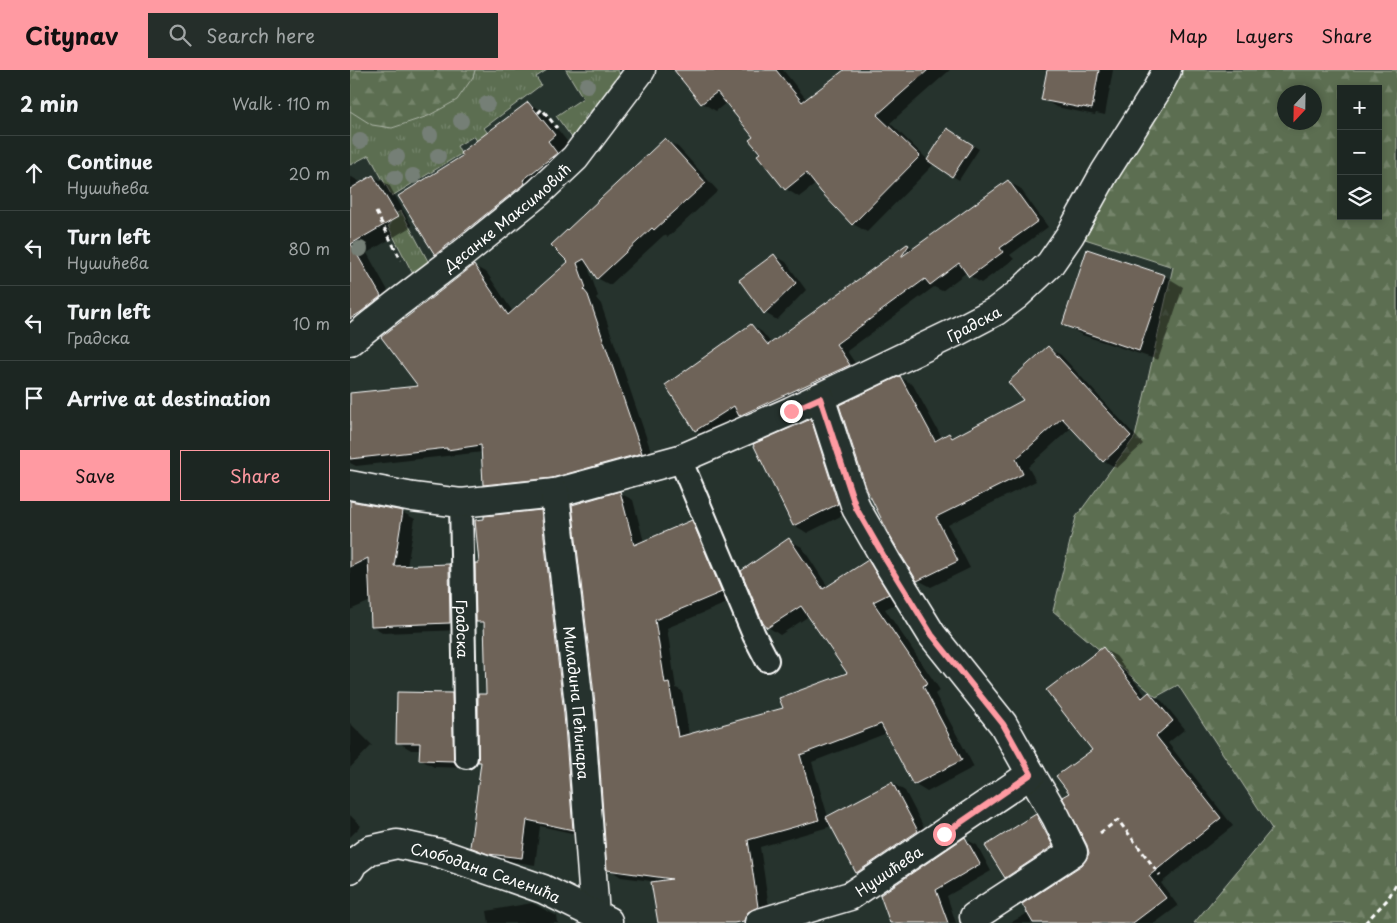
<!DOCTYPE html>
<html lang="en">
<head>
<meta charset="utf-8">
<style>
	body { margin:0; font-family:"Playpen Sans",sans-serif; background:#252e2a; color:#f1f3f6 }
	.controls { position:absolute; right:15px; top:15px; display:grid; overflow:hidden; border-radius:0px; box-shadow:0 2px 8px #0003 }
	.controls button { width:45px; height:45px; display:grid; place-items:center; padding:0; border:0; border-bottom:1px solid #3a4340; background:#1c2622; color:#f1f3f6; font:25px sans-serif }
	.compass { position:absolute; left:927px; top:15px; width:45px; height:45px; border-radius:50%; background:#1c2622; box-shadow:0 2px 8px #0003; rotate:202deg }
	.stop { position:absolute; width:15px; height:15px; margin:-11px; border:4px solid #ff9aa2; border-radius:50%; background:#fff }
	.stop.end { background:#ff9aa2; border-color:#fff; box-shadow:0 1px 5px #0008 }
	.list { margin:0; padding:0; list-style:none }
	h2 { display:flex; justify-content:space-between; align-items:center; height:65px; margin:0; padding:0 20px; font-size:21px }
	h2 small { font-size:16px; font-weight:400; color:#a0a5a5 }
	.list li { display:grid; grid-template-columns:32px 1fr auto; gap:15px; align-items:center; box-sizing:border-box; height:75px; padding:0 20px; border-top:1px solid #3a4340 }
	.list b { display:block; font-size:19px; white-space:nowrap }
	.list p { margin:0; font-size:16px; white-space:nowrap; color:#a0a5a5 }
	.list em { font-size:16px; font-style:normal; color:#a0a5a5 }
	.actions { display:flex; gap:10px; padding:15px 20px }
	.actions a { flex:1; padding:11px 0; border:1px solid #ff9aa2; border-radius:0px; text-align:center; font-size:18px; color:#ff9aa2 }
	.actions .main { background:#ff9aa2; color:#111 }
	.icon { flex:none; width:28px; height:28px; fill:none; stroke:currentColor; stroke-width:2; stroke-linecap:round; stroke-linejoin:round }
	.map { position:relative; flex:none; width:1047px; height:853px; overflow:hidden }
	header { display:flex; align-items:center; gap:30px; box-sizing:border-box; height:70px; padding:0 25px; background:#ff9aa2; color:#111 }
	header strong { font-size:24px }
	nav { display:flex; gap:28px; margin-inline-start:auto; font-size:18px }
	.search { width:350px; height:45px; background:#252e2a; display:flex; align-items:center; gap:12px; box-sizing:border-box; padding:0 18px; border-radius:0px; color:#a0a5a5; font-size:19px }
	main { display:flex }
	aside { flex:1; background:#1c2622 }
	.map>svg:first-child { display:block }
</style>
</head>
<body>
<header>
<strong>Citynav</strong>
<div class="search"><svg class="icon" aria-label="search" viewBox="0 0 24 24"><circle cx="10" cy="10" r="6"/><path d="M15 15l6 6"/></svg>Search here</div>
<nav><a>Map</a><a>Layers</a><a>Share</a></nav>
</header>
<main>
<aside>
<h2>2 min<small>Walk · 110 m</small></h2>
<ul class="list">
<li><svg class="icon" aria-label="ahead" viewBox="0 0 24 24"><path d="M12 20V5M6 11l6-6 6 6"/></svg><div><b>Continue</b><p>Нушићева</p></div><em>20 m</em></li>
<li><svg class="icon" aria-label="left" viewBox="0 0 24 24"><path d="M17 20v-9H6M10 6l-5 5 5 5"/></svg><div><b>Turn left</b><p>Нушићева</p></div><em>80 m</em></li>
<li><svg class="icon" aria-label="left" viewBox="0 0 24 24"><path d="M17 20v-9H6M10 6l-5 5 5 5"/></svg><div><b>Turn left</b><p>Градска</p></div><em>10 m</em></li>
<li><svg class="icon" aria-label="arrive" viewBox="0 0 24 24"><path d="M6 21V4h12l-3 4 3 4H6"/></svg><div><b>Arrive at destination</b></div></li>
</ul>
<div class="actions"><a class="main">Save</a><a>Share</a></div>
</aside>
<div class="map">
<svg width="1047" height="853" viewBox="0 0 1047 853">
	<defs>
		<pattern id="grass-tufts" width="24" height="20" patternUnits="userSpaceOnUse" patternTransform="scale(1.25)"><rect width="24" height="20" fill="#5c6e51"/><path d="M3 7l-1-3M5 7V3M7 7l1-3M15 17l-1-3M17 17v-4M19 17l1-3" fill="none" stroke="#74846b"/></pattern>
		<pattern id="forest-firs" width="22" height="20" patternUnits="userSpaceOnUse" patternTransform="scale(1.25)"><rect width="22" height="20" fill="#5c6e51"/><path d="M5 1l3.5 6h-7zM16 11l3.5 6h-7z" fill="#74846b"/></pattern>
	</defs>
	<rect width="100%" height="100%" fill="#26332d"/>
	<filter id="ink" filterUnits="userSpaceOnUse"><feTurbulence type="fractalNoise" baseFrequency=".02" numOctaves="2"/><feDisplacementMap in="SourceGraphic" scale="10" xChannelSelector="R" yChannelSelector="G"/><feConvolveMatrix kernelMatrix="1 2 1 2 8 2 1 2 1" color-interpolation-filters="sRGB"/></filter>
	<g filter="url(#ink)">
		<path fill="url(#grass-tufts)" stroke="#aeb6a8" d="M125,0H197L186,7L191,15L134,58L152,82L139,91L124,66L107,76L111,84L42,126L19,85L0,95V41L123,7Z
			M216,0H267L271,5L251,32L237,44L223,69L206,46L233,28Z
			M51,141L79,193L63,204L38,156L41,154L38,147Z"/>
		<path fill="url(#forest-firs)" stroke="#aeb6a8" fill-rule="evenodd" d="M0,0H125L123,7L107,30L78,46L42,58L22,55L0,41Z
			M828,0H1047V853H844L922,759L828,615L806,627L703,541L726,447L785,367L823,197L735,169L787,68ZM991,19H1028V146H991ZM934,22H964V52H934Z"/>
		<path fill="#0007" d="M326,0H433L457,30L501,0H600L540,53L578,90L604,64L629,79L609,110L584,94L517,162L503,154L466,114L449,127L436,119L405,67L377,32L366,41L352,33Z
			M698,0H763L755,45L746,43L745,45L706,37L693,29Z
			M178,33L194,42L220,75L213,80L222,93L101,193L86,184L114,86Z
			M316,70L328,77L368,121L318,167L314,165L260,215L247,208L242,199L239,200L248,226L246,228L251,234L304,390L147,422L134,414L133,382L6,396L0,393V324L71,317L124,196L137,203L163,242L220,192Z
			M0,106L12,113L23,106L39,115L62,156L17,183L46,235L16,257L0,248Z
			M658,112L670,118L698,157L660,185L664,189L631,213L620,206L617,202L592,221L584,217L497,281L511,302L402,352L391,346L357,367L346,361L317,315L401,255L412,262L422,274L557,175L564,179Z
			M738,181L815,206L833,217L808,290L732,265L714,254Z
			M424,185L436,192L456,220L427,250L415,243L390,211Z
			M698,278L711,285L793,374L767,398L754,391L722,357L678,397L686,411L598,455L620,498L581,517L568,510L550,307L563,315L592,368L599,364L604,367L675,330Z
			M461,350L474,358L501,441L457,463L444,455Z
			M270,423L283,430L294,472L342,452L354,459L384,530L317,558L326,618L332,621L339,665L435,639L499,604L459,546L430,565L418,557L439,470L452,477L478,517L518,491L530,499L550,532L535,539L590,620L585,624L624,697L577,722L564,714L537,663L462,692L478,747L542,713L555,721L580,769L520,810L507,802L482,756L410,777L420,844L408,853H309V812L271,807L259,799Z
			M0,441L52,442L65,449L57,497L99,495L111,503L112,560L34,563L22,556L21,531L0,540Z
			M191,441L204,449L235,766L190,756L185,795L152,790L134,784L121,777L132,693L129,691L137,625L135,556L128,551L130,494Z
			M753,579L766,586L796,626L799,623L812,631L835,659L818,673L883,756L811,813L828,836L805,853H660L678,843L738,790L740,782L721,723L743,680Z
			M101,625L114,632L117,698L84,697L71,690V680H61L48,672Z
			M0,653L22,675L0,698Z
			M0,745L11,756L0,767Z
			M686,745L692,749L709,780L662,811L656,807Z
			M615,769L627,775L641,801L597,826L606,853H541Z
			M182,833L207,846L208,853H139L137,841Z"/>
		<path fill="#6e6458" stroke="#fff" d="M324,0H426L452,32L494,0H578L527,45L570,86L502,155L471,122L456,103L435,120L407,85L410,83L399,70L403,67L367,22L351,34Z
			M697,0H749L742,39L733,37L732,38L691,30Z
			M178,32L205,65L198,71L207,83L173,110L175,113L85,185L48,126L112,86L110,83Z
			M597,58L623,75L602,107L577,90Z
			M315,68L356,113L304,160L302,158L247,209L234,189L227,193L236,218L234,220L238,225L292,383L202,408L133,415L131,375L97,380V378L0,389V323L68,316L31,267L124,195L158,245L218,192L201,175Z
			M23,105L48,147L1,174L31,226L11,242L0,249V119Z
			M658,110L688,151L650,178L653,182L619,207L609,193L580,215L575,209L486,274L500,295L389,346L384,336L345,361L315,315L401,254L418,275L557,174L559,175L551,187Z
			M737,179L815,205L789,281L712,255Z
			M424,184L446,213L414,244L389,210Z
			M698,276L781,366L753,392L712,348L666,389L673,404L586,447L608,491L567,511L541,468L517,420L489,335L550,306L585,371L599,363L602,368L673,330L658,312Z
			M461,349L488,434L443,456L403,374Z
			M270,421L284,475L342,450L372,522L305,550L315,613L319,612L328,667L433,638L429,628L497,603L451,536L417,558L413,553L391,501L439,468L473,519L518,490L539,524L523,532L578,613L573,616L612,690L563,715L531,654L450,685L469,750L398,770L408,837L398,842L394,851L384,853H308L301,812L322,809L257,800L246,642L222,435Z
			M0,431L53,441L44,496L99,494L100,553L21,556L18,488L0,497Z
			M191,440L214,644L223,760L177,750L172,788L138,784L120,777L131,692H128V624H136L134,552H126L125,493H129L125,450L134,449V446Z
			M753,577L792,628L799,622L823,651L806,666L871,748L799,806L816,828L783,853H683L672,834L732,795L736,790L739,783L737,775L712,727L719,723L706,706L742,680L696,620Z
			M47,622L102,623L104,691L69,690L70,673H46Z
			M542,712L568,761L506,803L476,747Z
			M686,744L703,776L655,808L635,776Z
			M615,767L630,794L586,820L598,853H540L530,825Z"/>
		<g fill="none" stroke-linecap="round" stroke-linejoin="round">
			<defs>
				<g id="lane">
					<path d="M330,389L404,565L417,590"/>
					<path id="s1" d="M111,433L116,687"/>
				</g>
				<g id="street">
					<path id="s2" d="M0,271L44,236L111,185L188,123L225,88L291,0"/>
					<path id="s3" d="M0,415L63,427L111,433L205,423L330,389L441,341L608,261L646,241L667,225L700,194L720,165L755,102L805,23L817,0"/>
					<path id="s4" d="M205,423L230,643L245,845"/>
					<path id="s5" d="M0,799L3,793L20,780L47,774L89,783L193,819L258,851"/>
					<path d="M624,847L723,782L706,747L681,704"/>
					<path id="s6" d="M409,853L500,826L681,704L653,654L582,565L537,492L506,438L470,327"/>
				</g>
			</defs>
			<use href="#lane" stroke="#fff" stroke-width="26"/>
			<use href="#street" stroke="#fff" stroke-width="31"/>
			<path stroke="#fff" stroke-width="3" stroke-dasharray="5 4" stroke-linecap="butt" d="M188,43L192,39L207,58
				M26,142L51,190
				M750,763L768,750L810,805
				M1015,853L1038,829L1047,812"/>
			<use href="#lane" stroke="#26332d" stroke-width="22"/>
			<use href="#street" stroke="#26332d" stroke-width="28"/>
		</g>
		<g fill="#757f76">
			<circle cx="237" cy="15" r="8"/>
			<circle cx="137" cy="34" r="8"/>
			<circle cx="111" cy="51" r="8"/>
			<circle cx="80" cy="65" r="8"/>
			<circle cx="10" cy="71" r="8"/>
			<circle cx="88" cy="86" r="8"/>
			<circle cx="47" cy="87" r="8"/>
			<circle cx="63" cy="106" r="8"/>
			<circle cx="45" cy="108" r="8"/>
			<circle cx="10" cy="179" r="8"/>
		</g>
	</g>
	<g fill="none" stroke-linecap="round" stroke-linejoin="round" filter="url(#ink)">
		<path stroke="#ff9aa2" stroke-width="6" d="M441,341L470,328L506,438L537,492L582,565L653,654L681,704L594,764"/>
	</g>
	<g text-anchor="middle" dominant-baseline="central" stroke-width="4" stroke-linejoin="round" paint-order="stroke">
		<g font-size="15" fill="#fff" stroke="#26332d">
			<text stroke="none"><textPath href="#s2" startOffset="200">Десанке Максимовић</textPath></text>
			<text stroke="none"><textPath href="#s3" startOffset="660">Градска</textPath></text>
			<text stroke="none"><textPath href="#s1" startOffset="126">Градска</textPath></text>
			<text stroke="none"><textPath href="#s4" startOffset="211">Миладина Пећинара</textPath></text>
			<text stroke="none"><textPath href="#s6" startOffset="141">Нушићева</textPath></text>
			<text stroke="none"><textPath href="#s5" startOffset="149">Слободана Селенића</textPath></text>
		</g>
	</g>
</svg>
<div class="controls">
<button>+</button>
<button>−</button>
<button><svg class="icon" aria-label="layers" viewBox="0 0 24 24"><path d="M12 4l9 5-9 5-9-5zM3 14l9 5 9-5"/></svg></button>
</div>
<svg class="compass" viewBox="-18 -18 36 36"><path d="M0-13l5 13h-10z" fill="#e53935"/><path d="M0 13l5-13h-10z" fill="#a0a5a5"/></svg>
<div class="stop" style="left:594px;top:764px"></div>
<div class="stop end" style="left:441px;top:341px"></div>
</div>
</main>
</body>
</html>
